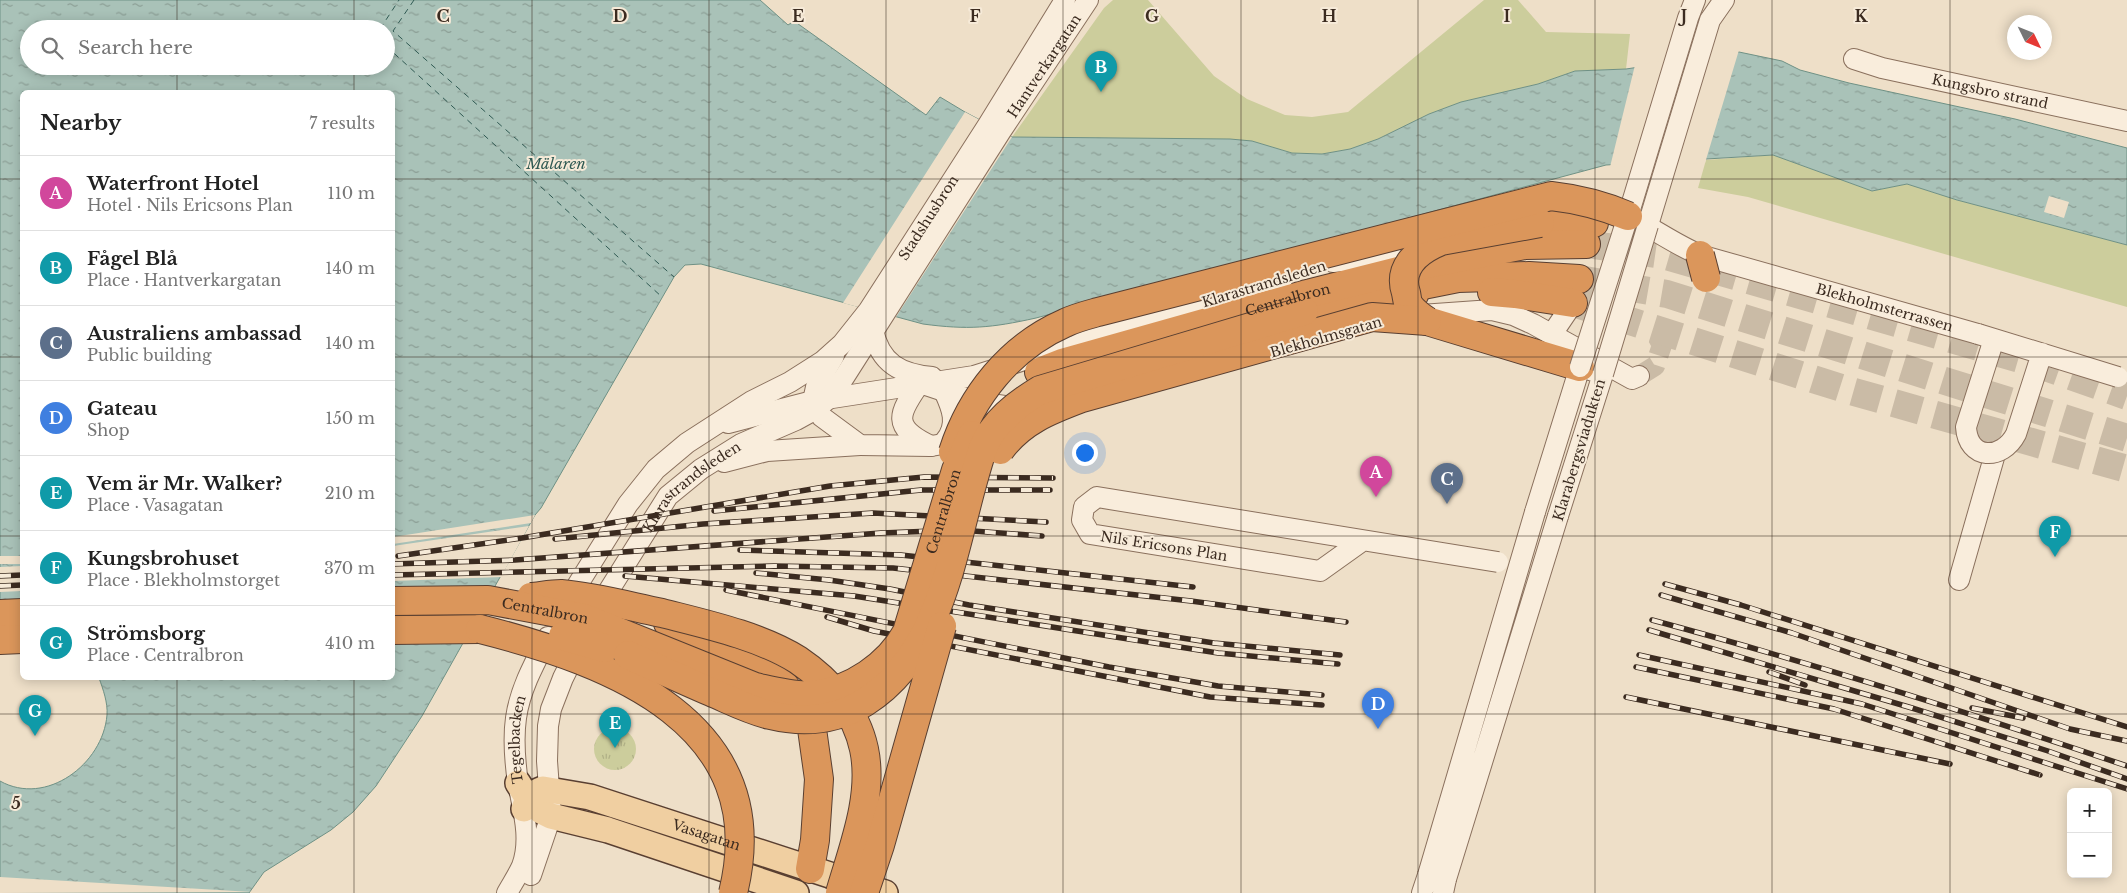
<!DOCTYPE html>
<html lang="en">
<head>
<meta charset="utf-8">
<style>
	body { margin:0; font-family:"Libre Baskerville",serif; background:#f2f2f2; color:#222 }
	.controls { position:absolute; right:15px; bottom:15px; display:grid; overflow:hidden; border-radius:8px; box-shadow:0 2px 12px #0003 }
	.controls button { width:45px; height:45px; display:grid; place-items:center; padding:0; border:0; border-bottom:1px solid #e0e0e0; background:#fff; color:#222; font:25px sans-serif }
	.compass { position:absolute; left:2007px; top:15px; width:45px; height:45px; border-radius:50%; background:#fff; box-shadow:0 2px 12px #0003; rotate:133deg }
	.you { position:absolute; left:1084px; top:452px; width:18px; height:18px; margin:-12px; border:4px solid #fff; border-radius:50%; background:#1a73e8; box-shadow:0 0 0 8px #1a73e833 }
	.badge { display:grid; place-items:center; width:32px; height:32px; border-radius:50%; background:#0f766e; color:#fff; font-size:16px; font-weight:700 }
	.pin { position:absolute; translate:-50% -41px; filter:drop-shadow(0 1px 2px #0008) }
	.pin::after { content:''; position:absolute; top:26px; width:18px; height:15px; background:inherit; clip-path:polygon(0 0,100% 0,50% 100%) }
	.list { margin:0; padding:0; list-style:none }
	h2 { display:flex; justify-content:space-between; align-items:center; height:65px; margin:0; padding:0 20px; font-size:21px }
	h2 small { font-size:16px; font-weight:400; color:#767676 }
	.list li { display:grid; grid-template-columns:32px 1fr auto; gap:15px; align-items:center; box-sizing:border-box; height:75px; padding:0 20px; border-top:1px solid #e0e0e0 }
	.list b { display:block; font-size:19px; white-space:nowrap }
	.list p { margin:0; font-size:16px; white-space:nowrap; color:#767676 }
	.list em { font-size:16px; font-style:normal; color:#767676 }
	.icon { flex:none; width:28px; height:28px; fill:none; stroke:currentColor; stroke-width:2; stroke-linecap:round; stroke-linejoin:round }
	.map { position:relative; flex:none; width:2127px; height:893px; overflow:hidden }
	.search { position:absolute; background:#fff; box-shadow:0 2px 12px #0003; left:20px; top:20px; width:375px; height:55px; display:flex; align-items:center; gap:12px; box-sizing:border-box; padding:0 18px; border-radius:28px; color:#767676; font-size:19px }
	.panel { position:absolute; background:#fff; box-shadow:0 2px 12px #0003; left:20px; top:90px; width:375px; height:590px; border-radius:8px }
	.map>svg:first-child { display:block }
</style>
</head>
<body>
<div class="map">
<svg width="2127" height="893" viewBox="0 0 2127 893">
	<defs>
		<pattern id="grass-tufts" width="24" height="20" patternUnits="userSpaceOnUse" patternTransform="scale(1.25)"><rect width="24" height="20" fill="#cccd9c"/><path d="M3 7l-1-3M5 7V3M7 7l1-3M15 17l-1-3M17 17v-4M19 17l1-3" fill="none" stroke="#b0b086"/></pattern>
		<pattern id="water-ripples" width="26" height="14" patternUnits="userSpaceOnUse" patternTransform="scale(1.25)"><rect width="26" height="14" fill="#a9c2b8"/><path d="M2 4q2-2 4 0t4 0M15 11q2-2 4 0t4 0" fill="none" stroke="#8b9e95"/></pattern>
	</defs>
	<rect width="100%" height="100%" fill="#eedfc8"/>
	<path fill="url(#grass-tufts)" d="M594 749a21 21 0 1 1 42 0a21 21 0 1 1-42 0Z"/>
	<path fill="#cccd9c" d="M1113,0H1148L1214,76L1247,99L1285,115L1312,117L1348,112L1484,0H1518L1546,32L1630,34L1626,69L1575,71L1538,84L1461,102L1429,114L1378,139L1350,149L1322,154L1292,153L1252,141L1012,137L1104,8Z
		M1773,155L1872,191L1907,184L1957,200L2127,245V307L1748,197L1698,188L1706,160Z"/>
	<path fill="url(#water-ripples)" stroke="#6f9185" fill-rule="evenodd" d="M0,0H760L788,25L794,21L926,115L940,97L965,112L1012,137L1230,139L1252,141L1292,153L1322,154L1350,149L1378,139L1429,114L1461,102L1538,84L1575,71L1626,69L1739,52L1782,61L1800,70L1849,83L2015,119L2127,148V245L1957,200L1907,184L1872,191L1773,155L1606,165L1036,318C991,328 968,330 923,324L701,264L685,265L674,277L541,508L535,515L422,716L376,786L353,812L331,830L264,872L249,893H0V781C46,807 103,764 107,715C108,703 103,689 99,678H392V92H22V653H0ZM29,29H386V66H29Z"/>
	<path fill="#eedfc8" d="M1739,50L1705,163L1610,167L1635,65Z
		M965,112L1012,137L896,317L843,303Z
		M2049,196L2069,202L2064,218L2044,212Z
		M535,515L531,523L393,544V537Z
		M529,526L501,577L393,581V546Z
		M0,556H22V564H0Z
		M22,566V591L0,592V567Z
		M0,877L252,892L0,893Z"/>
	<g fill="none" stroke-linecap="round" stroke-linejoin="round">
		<path stroke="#305a53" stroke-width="1" stroke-dasharray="6 5" stroke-linecap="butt" d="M414,0L393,31L674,277
			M380,29L399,0
			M386,46L662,297"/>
		<path stroke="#cabba6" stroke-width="20" stroke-dasharray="20 10" stroke-linecap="butt" d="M1639,376L1655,366L1662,345L1653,329"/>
		<path stroke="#cabba6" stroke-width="28" stroke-dasharray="28 14" stroke-linecap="butt" d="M1586,244L1663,255L2037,364L2127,396
			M1579,279L1667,294L2127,438
			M1573,303L1851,391L2127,469"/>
		<defs>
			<g id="minor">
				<path id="s1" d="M1695,0L1688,18L1628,216C1653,228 1674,244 1700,255L1978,334"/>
				<path id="s2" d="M1854,59L1882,68L2127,121"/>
				<path d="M1648,225L1710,20L1724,0"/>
				<path d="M1333,262L1426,253"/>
				<path d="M1421,315L1492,310L1513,315L1533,324L1632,379L1639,376"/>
				<path d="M873,330C880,364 901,374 932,377"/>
				<path d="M1552,334L1573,303"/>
				<path d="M834,356L816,387L813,401L822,417L860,445L931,446L967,440"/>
				<path d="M944,391C952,408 959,425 945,441"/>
				<path d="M728,423L813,401L974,376L1284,277"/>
				<path d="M931,446C891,427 898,414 920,383L977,402L1025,409"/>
				<path d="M724,462L767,451L860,445"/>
				<path d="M1535,512L1580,367L1603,374L1558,516"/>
				<path d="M1959,580L1995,454"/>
				<path id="s3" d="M565,605L628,504L656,469L687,443L752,401L790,382L823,361L842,344L869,310L988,125L1065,0"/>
				<path id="s4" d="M596,611L668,496L701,469L741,444L796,420L816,409L829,398L843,379L1001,131L1088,0"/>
				<path d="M531,875L551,816L547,761L548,726L551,709L563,678L579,646"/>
				<path id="s5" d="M507,893C512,884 518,875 522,866C532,839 523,810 518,783C515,762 513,739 516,718C520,689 535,662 548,637"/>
				<path d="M1422,893L1428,875L1446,879L1443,893"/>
			</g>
			<g id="major">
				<path d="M518,783L528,799L541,811L551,816L608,830L796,893"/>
				<path id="s6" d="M524,809C527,798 532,793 543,789L590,797L885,893"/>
			</g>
			<g id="highway">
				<path d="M1540,223L1570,220L1594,223"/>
				<path d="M1393,291L1458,278L1529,276L1579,279"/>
				<path d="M1492,292L1515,294L1573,303"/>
				<path d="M1304,311L1414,295"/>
				<path d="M1427,321L1580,367"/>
				<path id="s7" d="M1039,372L1062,363L1307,294L1422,265L1525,245L1586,244"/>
				<path d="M0,614L22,613"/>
				<path d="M668,623L732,650L779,678L802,710L812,729L819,779L815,840L810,869"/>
				<path d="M392,630L480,629"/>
				<path d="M0,640L22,639"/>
			</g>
		</defs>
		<use href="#minor" stroke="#8a705d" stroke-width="22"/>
		<use href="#major" stroke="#593f31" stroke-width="28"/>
		<use href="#highway" stroke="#593f31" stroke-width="30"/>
		<use href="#minor" stroke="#f9eddc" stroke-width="20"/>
		<use href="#major" stroke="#f0cfa1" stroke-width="25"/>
		<use href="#highway" stroke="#db965b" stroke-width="28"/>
		<defs>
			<path id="rail" d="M714,511L921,490H1050
				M555,539L703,524L873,513L1046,522
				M740,550L901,555L1193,587
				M398,556L522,538L830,486L924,477L1053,478
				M392,564L515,560L881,533L959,530L1042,536
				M756,573L829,580L890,589L969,605L1214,643L1340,655
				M392,575L774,566L893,568L1191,601L1346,622
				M0,576L22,575
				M625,576L854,596L1218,653L1338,664
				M1665,584L1741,605L2127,727
				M0,586L22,585
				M726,590L1109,667L1218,686L1322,695
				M1661,595L1792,633L2070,729L2127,741
				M827,617L874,631L1210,697L1322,705
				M1652,620C1812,663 1970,713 2127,766
				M1649,630L1912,708L2048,751L2127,779
				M1639,655L1862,704L2127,789
				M1636,667L1834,709L2040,775
				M1769,672L1805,685
				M1626,697L1950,764
				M1972,708L2023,718"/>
		</defs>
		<use href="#rail" stroke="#3b2b20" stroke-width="5.5"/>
		<use href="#rail" stroke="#f6ead8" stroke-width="4" stroke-dasharray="11" stroke-linecap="butt"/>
		<defs>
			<path id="minor-bridge" d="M1978,334L2118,377
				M1994,339L1966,427C1968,460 2002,461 2016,434L2042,353
				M1580,367L1628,216
				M1603,374L1648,225
				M1362,541L1320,571L1090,534L1082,520L1084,507L1097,497L1498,562
				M1428,875L1535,512
				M1446,879L1558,516"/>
			<g id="highway-bridge">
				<path d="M1700,255L1706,278"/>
				<path d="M1427,321C1421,317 1413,311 1409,305C1407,302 1407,297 1406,293C1397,266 1419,250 1441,241L1540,223"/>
				<path d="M1000,450C1021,421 1050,410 1082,398L1372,317L1427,321"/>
				<path d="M953,452C971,396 1010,347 1065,323C1075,318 1087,315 1098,312L1551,196C1578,199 1602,205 1628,216"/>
				<path d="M531,597C541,596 552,594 561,594C596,597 628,606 662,613C705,624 760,636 798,660C829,681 856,711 864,749C874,796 853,848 840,893"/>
				<path id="s8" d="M392,601L488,600L584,618L755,687C773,691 795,697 813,695C851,691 889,665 907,632L956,470L972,435"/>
				<path d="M480,629C611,662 775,723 733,893"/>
				<path d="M563,636L605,648"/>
				<path d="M628,655C655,667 683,680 711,692C730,700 749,710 770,715C803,723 836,720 865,702C939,655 951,559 973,481C976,470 979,459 983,448C993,422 1017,404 1040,390L1304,311"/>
				<path d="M864,893L880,845L942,626"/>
			</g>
		</defs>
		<use href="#minor-bridge" stroke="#8a705d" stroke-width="22" stroke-linecap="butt"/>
		<use href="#highway-bridge" stroke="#593f31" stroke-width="30" stroke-linecap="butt"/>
		<use href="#minor-bridge" stroke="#f9eddc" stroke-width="20"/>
		<use href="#highway-bridge" stroke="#db965b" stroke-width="28"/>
	</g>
	<path fill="none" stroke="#3b2b20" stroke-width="1" stroke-opacity="0.55" d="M177,0V29M354,0V29M532,0V893M709,0V893M886,0V893M1063,0V893M1241,0V893M1418,0V893M1595,0V893M1772,0V893M1950,0V893M177,66V92M354,66V92M0,179H22M392,179H2127M0,357H22M392,357H2127M0,536H22M392,536H2127M177,678V893M354,678V893M0,714H2127"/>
	<g text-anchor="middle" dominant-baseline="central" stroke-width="4" stroke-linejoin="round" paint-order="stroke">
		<g font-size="14" fill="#3b2b20" stroke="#f6ead8">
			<text stroke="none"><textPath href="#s4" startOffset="721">Hantverkargatan</textPath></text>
			<text stroke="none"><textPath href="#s2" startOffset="140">Kungsbro strand</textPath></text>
			<text stroke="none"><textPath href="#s3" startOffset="542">Stadshusbron</textPath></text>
			<text transform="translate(1264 284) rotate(-17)">Klarastrandsleden</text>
			<text stroke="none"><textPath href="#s7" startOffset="259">Centralbron</textPath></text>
			<text stroke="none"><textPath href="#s1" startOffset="500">Blekholmsterrassen</textPath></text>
			<text transform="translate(1326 337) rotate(-16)">Blekholmsgatan</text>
			<text transform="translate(1579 450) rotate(-73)">Klarabergsviadukten</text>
			<text stroke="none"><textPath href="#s4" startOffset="159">Klarastrandsleden</textPath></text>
			<text stroke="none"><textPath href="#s8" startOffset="680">Centralbron</textPath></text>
			<text transform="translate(1164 546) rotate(9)">Nils Ericsons Plan</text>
			<text stroke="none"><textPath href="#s8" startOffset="154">Centralbron</textPath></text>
			<text stroke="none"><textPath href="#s5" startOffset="159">Tegelbacken</textPath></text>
			<text stroke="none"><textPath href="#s6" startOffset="199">Vasagatan</textPath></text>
		</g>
		<g font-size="15" font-style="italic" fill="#305a53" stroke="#f6ead8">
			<text x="556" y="163">Mälaren</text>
		</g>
	</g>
	<g font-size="16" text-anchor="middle" font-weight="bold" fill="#3b2b20" stroke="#f6ead8" stroke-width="4" stroke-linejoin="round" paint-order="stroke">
		<text x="443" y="22">C</text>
		<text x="620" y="22">D</text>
		<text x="798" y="22">E</text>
		<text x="975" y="22">F</text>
		<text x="1152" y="22">G</text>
		<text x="1329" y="22">H</text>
		<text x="1507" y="22">I</text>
		<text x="1684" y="22">J</text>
		<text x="1861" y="22">K</text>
		<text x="16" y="809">5</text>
	</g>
</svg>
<div class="controls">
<button>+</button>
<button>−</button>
</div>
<svg class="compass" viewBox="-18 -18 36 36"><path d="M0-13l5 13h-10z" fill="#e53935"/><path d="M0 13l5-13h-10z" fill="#767676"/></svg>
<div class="you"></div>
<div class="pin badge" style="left:1376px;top:497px;background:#d1479c">A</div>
<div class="pin badge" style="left:1101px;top:92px;background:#0f9aa8">B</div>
<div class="pin badge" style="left:1447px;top:504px;background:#5c6f8a">C</div>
<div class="pin badge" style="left:1378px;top:729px;background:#3f7fe0">D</div>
<div class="pin badge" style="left:615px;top:748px;background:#0f9aa8">E</div>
<div class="pin badge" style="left:2055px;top:557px;background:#0f9aa8">F</div>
<div class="pin badge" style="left:35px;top:736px;background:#0f9aa8">G</div>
<div class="search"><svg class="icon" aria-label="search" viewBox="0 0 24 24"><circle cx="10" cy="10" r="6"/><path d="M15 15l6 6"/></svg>Search here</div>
<section class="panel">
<h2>Nearby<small>7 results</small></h2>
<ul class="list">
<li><span class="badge" style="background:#d1479c">A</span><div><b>Waterfront Hotel</b><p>Hotel · Nils Ericsons Plan</p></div><em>110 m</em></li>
<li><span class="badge" style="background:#0f9aa8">B</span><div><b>Fågel Blå</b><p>Place · Hantverkargatan</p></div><em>140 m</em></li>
<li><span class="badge" style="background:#5c6f8a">C</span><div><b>Australiens ambassad</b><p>Public building</p></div><em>140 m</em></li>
<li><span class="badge" style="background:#3f7fe0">D</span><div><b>Gateau</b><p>Shop</p></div><em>150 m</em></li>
<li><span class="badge" style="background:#0f9aa8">E</span><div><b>Vem är Mr. Walker?</b><p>Place · Vasagatan</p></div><em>210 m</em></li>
<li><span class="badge" style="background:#0f9aa8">F</span><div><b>Kungsbrohuset</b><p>Place · Blekholmstorget</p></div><em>370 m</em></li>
<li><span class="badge" style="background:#0f9aa8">G</span><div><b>Strömsborg</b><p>Place · Centralbron</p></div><em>410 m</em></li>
</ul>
</section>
</div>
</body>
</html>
